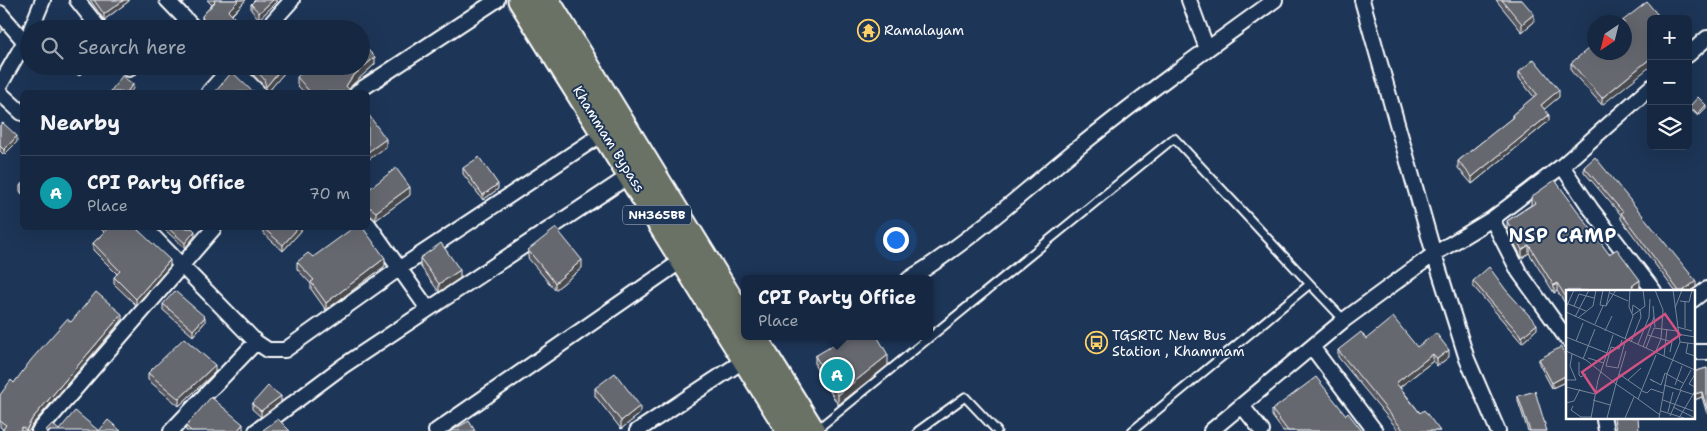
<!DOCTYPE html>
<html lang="en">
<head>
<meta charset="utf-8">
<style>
	body { margin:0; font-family:"Shantell Sans",sans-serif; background:#1f3048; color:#f1f3f6 }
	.controls { position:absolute; right:15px; top:15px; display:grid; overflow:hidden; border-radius:8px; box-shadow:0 5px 20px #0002 }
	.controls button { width:45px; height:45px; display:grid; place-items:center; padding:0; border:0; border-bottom:1px solid #35445a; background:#162841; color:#f1f3f6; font:25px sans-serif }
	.compass { position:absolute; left:1587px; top:15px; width:45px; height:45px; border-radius:50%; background:#162841; box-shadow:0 5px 20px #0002; rotate:215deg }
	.you { position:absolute; left:895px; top:239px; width:18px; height:18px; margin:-12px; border:4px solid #fff; border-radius:50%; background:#1a73e8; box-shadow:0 0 0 8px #1a73e833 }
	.badge { display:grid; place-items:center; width:32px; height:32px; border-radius:50%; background:#bca0f2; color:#fff; font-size:16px; font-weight:700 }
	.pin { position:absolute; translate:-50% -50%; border:2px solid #fff; box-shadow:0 1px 5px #0006 }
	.popup { position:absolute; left:741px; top:275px; width:192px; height:65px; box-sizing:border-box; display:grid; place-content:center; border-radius:8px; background:#162841; filter:drop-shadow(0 1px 4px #0005); font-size:16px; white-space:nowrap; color:#9ea6b1 }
	.popup b { font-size:19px; color:#f1f3f6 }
	.popup::after { content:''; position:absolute; left:50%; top:100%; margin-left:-10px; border:10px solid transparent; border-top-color:#162841 }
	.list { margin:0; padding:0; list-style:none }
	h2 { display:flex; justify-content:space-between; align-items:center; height:65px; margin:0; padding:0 20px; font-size:21px }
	h2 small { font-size:16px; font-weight:400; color:#9ea6b1 }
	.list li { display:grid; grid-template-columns:32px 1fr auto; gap:15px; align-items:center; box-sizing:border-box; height:75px; padding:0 20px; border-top:1px solid #35445a }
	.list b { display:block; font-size:19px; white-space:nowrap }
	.list p { margin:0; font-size:16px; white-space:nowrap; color:#9ea6b1 }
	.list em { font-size:16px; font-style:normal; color:#9ea6b1 }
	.icon { flex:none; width:28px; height:28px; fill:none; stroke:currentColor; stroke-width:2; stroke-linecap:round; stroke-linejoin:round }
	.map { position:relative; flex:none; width:1707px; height:431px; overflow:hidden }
	.search { position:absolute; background:#162841; box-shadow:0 5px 20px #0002; left:20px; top:20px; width:350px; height:55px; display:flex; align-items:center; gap:12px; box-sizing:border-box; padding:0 18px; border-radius:28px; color:#9ea6b1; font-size:19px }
	.panel { position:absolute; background:#162841; box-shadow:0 5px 20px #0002; left:20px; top:90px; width:350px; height:140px; border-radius:8px }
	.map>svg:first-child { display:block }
</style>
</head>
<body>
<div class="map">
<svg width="1707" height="431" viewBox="0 0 1707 431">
	<rect width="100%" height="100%" fill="#1d3557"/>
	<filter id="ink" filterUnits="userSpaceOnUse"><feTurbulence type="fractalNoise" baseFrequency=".02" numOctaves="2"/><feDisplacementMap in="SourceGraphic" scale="10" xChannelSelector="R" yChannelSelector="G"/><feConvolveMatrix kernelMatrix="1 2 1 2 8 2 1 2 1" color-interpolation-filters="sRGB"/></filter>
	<g filter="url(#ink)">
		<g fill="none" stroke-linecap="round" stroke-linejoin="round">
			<defs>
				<path id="lane" d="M815,431L1174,138L1310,284
					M918,431L965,397L997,431
					M1132,431L1310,284L1344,320"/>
				<path id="street" d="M77,0L100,29
					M167,0L195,29
					M1189,0L1207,49
					M1362,0L1434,254L1467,359L1498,431
					M0,13L25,42
					M31,29L43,0
					M266,29L292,0
					M1688,55L1707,38
					M127,66L129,69
					M232,66L258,92
					M0,85L29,34
					M209,92L232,66
					M357,92L497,0
					M0,93L22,113
					M1562,166L1591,209L1654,291
					M1492,219L1519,272L1567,339
					M368,224L428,309
					M145,228L256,342L268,350H285L400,268L605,132
					M909,279C969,242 1020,195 1074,151C1139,98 1207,49 1275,0
					M1693,300L1707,289
					M1312,347L1375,431
					M1693,352H1707
					M1242,406L1262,431
					M1604,420L1606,431
					M39,431L214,228
					M171,431L256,342
					M256,431L343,366L632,174
					M436,431L684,259
					M637,431L746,359
					M1211,431L1344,320L1434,254L1492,219L1562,166L1651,87"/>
				<path id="highway" d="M521,0L790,431
					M546,0L744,322
					M753,336L812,431"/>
			</defs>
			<use href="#lane" stroke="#fff" stroke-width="11"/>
			<use href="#street" stroke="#fff" stroke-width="18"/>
			<use href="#highway" stroke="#fff" stroke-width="29"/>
			<use href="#lane" stroke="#1d3557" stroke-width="7"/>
			<use href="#street" stroke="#1d3557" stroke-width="14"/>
			<use href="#highway" stroke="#6a7165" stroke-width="25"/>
		</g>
		<path fill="#585960" stroke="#fff" d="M90,0H129V1L104,20Z
			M207,0H246L232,15L246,29H203L202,23V16L212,5Z
			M277,0V2L259,19L251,10V4Z
			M1496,0H1522L1534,22L1522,32Z
			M1658,19L1602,105L1571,71V63Z
			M375,64L352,85L349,89L351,92H304L297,85V77Z
			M68,66H87L79,76L68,67Z
			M245,66H284V73L268,92H266L264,86Z
			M1519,72L1559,97L1544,109L1549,121L1472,184L1458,168V161L1512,118V115L1534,97L1519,78Z
			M1690,106L1706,108L1698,116L1690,109Z
			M0,125L17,142L4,155L0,151Z
			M1584,167L1696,287L1690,291H1675L1621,219V215L1584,172Z
			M463,168L498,189L483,200L463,174Z
			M22,183V194L20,191V186Z
			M368,190L410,195L376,220L371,216H368Z
			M1531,197L1609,254L1640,288L1636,291H1567V306L1557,291L1554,293L1529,253L1522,258L1507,229V221L1531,205Z
			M101,228H136L170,266L136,305L114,284V277L117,274L93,250V243L104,232L101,229Z
			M165,228H192L195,236L185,248L165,230Z
			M263,228H301V231L283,251L263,233Z
			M528,250L582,268L555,290L528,258Z
			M313,257L385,266L326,310L311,289V284L297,269V262Z
			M420,258L460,278L439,292L420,266Z
			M1473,281L1506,290L1537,329L1522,343L1473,286Z
			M163,304L205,322L193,336L163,310Z
			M122,320L32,425L29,431H2L3,429L0,427V395L14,383L71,322Z
			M1417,347L1449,357L1437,366L1433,361L1400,387L1420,413L1440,431H1399L1338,357V350Z
			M815,356L888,365L838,405L815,366Z
			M1567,358V396L1565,382L1552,388L1539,364V359Z
			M1707,368V414L1702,397L1694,400L1693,399V372Z
			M215,372L179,406L148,380V373Z
			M595,388L640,414L621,429L595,396Z
			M1518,396L1547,431H1528L1518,401Z
			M281,402L261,417L252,409V404Z
			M1272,410L1346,415L1362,431H1283L1272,416Z
			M186,426L243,430L186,431Z"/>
		<path fill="#47484e" stroke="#fff" d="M124,0H129V1L104,20V14Z
			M183,0H188L183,4Z
			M239,0H246L228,18V11Z
			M273,0H277V2L259,19V13Z
			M1534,14V22L1522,32V24Z
			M2,26V32L0,33V28Z
			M375,57V64L352,85L347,92L346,86L352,77Z
			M1651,58V66L1602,105V98Z
			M83,66H87L79,76V71Z
			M284,66V73L268,92H266V87Z
			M133,84V89L130,92H127Z
			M1559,90V97L1541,112V105Z
			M1706,105V108L1698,116V114Z
			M1549,115V121L1472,184V177Z
			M17,136V142L4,155V150Z
			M386,139V147L368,160V152Z
			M498,184V189L483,200V195Z
			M410,187V195L376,220V212Z
			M298,228H301V231L283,251V245Z
			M195,231V236L185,248V243Z
			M1529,245V253L1522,258V250Z
			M385,258V266L326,310V303Z
			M170,260V266L136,305V299Z
			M582,260V268L555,290V283Z
			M460,270V278L439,292V284Z
			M1640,280V288L1636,291L1632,286Z
			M1696,281V287L1690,291H1683Z
			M1557,283V291L1554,293V286Z
			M122,314V320L32,425L29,431H26L32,419Z
			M205,317V322L193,336V330Z
			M1537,324V329L1522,343V337Z
			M1449,350V357L1437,366V359Z
			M1433,354V361L1396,390V383Z
			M888,355V365L838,405V395Z
			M215,365V372L179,406V399Z
			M1565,376V382L1552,388V383Z
			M1702,392V397L1694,400V394Z
			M281,396V402L261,417V411Z
			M640,406V414L621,429V421Z
			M243,424V431H237Z"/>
		<path fill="#666770" stroke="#fff" d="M94,0H124L104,14Z
			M214,0H239L228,11L246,29H210L204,22L202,16L215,2Z
			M255,0H273L259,13L251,4Z
			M1502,0H1522L1534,14L1522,24Z
			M1647,2L1658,15L1656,17L1657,19H1651V58L1602,98L1571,63L1594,44V52H1624V22H1621Z
			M361,43L375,57L352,77L346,86L351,92H310L297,77L309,66H361Z
			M1534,59L1559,90L1541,105L1549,115L1472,177L1458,161L1513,117L1512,115L1537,94L1519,72Z
			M73,66H83L79,71Z
			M252,66H283L266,87L264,79Z
			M232,72L252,91L262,92H213L216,91Z
			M122,76L133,84L127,92H110Z
			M1698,97L1706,105L1698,114L1690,106Z
			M368,114L386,139L368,152Z
			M3,123L17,136L4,150L0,146V125Z
			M479,157L498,184L483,195L463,168Z
			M1595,157L1696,281L1683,291H1679L1621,213L1623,212L1584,167Z
			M396,168L410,187L376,212L371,208H368V190Z
			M1555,180L1609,254L1617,249L1640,280L1632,286L1637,291H1567V299L1557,283L1554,286L1529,245L1522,250L1507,221L1535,203L1531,197Z
			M106,228H136L170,260L136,299L114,277L120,271L93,243L108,229Z
			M168,228H192L195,231L185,243Z
			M263,228H298L283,245Z
			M353,228H363L385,258L326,303L311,282L314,280L297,262L308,253L313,257Z
			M556,228L582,260L555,283L528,250Z
			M441,243L460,270L439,284L420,258Z
			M1489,267L1506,290L1537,324L1522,337L1473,281Z
			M175,291L205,317L193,330L163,304Z
			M96,292L122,314L32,419L26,430L22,427L20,431H2L6,425L0,421V395L11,380L14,383L31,360L67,319L71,322Z
			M1393,317L1417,347L1436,333L1449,350L1437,359L1433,354L1396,383L1420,413L1424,410L1440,431H1404L1338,350L1361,332L1366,339Z
			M849,336H877L888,355L838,395L815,356Z
			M184,338L215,365L179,399L148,373Z
			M1561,347L1567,358V391L1565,376L1552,383L1539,359Z
			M1707,368V409L1702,392L1694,394L1693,393V372Z
			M615,373L640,406L621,421L595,388Z
			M1316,377L1346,415L1348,413L1362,431H1288L1272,410Z
			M268,386L281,396L261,411L252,404Z
			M1535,391L1547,431H1530L1518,396Z
			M211,397L243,424L237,431H191L186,426Z
			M75,411L99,431H45L52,424L59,430Z
			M1614,417H1638L1639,431H1616Z
			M278,419L290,431H265L263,430Z
			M108,420L121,431H99Z
			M469,421L475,431H451Z"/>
	</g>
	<defs>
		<symbol id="temple-ring" viewBox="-11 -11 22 22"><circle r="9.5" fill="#1d3557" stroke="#ffd166" stroke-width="1.5"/><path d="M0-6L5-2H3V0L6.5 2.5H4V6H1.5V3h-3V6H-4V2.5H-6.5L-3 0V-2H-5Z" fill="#ffd166"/></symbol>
		<symbol id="bus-ring" viewBox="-11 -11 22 22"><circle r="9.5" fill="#1d3557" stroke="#ffd166" stroke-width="1.5"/><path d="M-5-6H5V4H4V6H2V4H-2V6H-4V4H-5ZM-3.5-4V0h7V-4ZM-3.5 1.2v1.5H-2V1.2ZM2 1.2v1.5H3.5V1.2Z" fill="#ffd166"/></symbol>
	</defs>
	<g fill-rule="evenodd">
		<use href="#temple-ring" x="856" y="18" width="25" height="25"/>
		<use href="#bus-ring" x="1084" y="330" width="25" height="25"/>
	</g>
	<g text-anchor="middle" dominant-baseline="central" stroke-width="4" stroke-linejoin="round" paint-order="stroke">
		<rect fill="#1d3557" stroke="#bbc2cd" stroke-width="1" x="623" y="205.5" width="68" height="19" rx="4"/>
		<g font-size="12" font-weight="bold" fill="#fff">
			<text x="657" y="215">NH365BB</text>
		</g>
		<g font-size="14" fill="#fff" stroke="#1d3557" text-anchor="start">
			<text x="884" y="30">Ramalayam</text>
			<text x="1112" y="335">TGSRTC New Bus<tspan x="1112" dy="16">Station , Khammam</tspan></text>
		</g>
		<g font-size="14" fill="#fff" stroke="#1d3557">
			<text transform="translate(609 139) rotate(58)">Khammam Bypass</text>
		</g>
		<g font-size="19" font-weight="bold" letter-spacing="1" fill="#fff" stroke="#1d3557">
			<text x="1563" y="235">NSP CAMP</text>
		</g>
	</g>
	<g transform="translate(1566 290)">
		<rect width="129" height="129" fill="#1d3557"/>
		<path fill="none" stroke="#77869a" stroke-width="1" d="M37,0L34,15L40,16L50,0M44,3L62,11M114,11L123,12L126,0M119,12V38M0,13L20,21M8,16L13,4L28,8M40,16L44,0M87,16L89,37M0,18L8,0M109,18L116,0M0,22L129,80M66,23L67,15L74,20L67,25M9,27L23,0M12,28L27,16L30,0M29,34L37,16M111,37L126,41M39,41L46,26M111,44L129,47M82,45L106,52L104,62M0,47L41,63M59,49L67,26L63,17L64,0M10,51L17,33M65,52L75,27L74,20L79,16L77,0M114,52L129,54M122,53L120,63L129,66M72,54L83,27L84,9M77,57L88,27M80,58L88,38L111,41M0,61L20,70L50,94L60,61M89,63L95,49L97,20L89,0M98,66L101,39M22,68L38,73M17,69L29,39M13,72V85L15,87L20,84M40,76L52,78L59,52M40,76L45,57L53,59L56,50M53,84L76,100M129,84L123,94L129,97M0,90H10L4,76L6,64M62,90L75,78M88,92L84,89L95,95L99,83L117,93M98,95L129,105M109,95L116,76M0,97L29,104M114,100L125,80M76,101L81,103L85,99L97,103M72,109L94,125M27,110L44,115M97,110L127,121M0,113L8,111L14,99M7,116L5,120L15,127H25M107,117L129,128M95,121L118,128M102,122L107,102M104,126L115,100M25,128L32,90L47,45M41,128L50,94L72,109L90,65M59,128L68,107M93,128L101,84L114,52L107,0M113,128L129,101"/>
		<path fill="#d15284" fill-opacity="0.15" stroke="#d15284" stroke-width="2.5" d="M99,24L114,45L30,103L16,82Z"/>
		<rect width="129" height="129" fill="none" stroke="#fff" stroke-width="2.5"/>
	</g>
</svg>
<div class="controls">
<button>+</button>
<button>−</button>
<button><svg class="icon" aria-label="layers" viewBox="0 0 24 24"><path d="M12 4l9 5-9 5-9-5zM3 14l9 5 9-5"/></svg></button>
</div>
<svg class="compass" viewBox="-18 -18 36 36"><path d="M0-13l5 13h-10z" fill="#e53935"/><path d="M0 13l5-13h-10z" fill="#9ea6b1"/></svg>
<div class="you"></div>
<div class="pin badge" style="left:837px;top:375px;background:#0f9aa8">A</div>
<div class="popup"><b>CPI Party Office</b>Place</div>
<div class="search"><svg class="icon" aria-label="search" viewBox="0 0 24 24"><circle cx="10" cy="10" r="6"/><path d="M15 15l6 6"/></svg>Search here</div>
<section class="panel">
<h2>Nearby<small></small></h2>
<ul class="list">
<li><span class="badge" style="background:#0f9aa8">A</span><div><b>CPI Party Office</b><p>Place</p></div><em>70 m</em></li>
</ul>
</section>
</div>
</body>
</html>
